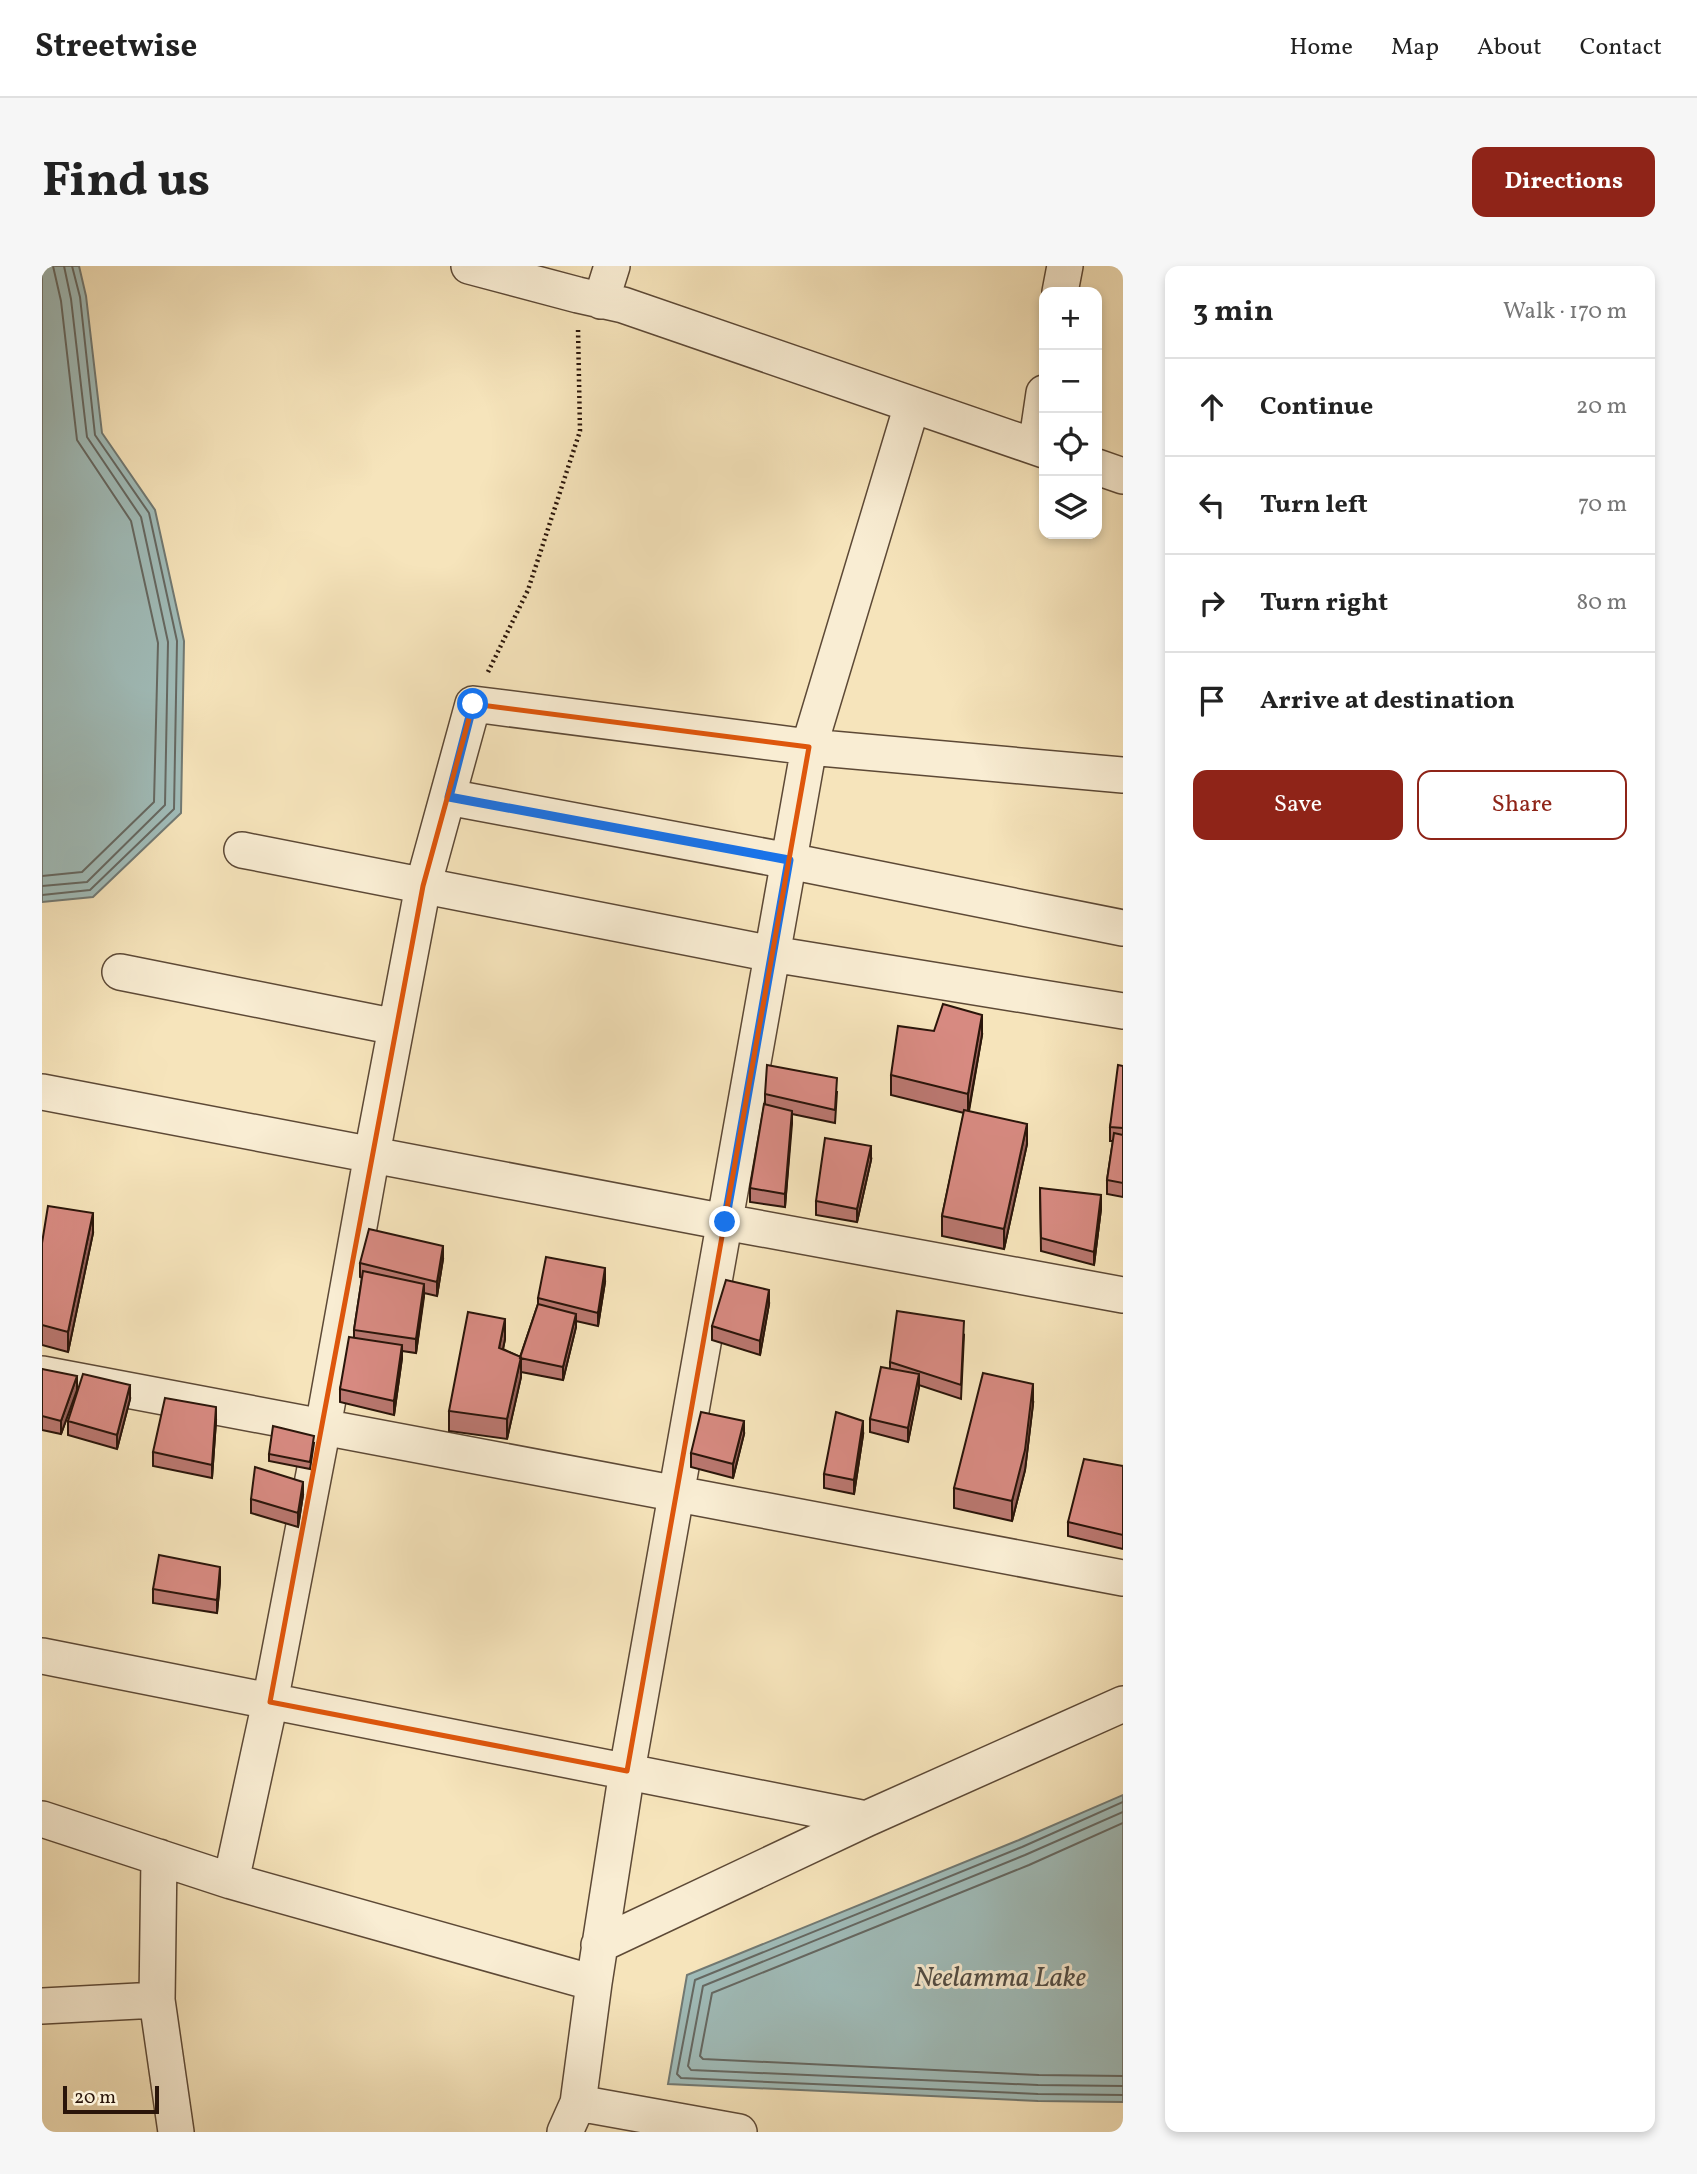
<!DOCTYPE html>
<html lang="en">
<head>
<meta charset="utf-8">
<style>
	body { margin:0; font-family:Vollkorn,serif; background:#f6f6f6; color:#222 }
	.controls { position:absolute; right:21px; top:21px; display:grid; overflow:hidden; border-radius:14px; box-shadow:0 4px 10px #0003 }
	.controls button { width:63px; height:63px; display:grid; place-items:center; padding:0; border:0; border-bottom:2px solid #e0e0e0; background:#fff; color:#222; font:35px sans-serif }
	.scale { position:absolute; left:21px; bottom:18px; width:96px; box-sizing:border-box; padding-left:7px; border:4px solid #2a150a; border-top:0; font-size:19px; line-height:24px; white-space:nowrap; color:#2a150a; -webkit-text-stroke:5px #f9edd3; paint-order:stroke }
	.stop { position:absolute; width:21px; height:21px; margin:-16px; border:5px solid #1a73e8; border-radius:50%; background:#fff }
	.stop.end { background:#1a73e8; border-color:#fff; box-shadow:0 2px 7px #0008 }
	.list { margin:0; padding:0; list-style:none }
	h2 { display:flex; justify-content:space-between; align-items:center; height:91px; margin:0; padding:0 28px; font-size:30px }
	h2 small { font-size:23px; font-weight:400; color:#767676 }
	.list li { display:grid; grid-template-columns:46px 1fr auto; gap:21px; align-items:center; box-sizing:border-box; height:98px; padding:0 28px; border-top:2px solid #e0e0e0 }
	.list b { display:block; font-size:26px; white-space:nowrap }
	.list em { font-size:23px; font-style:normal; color:#767676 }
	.actions { display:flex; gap:14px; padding:21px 28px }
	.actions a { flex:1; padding:16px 0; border:2px solid #8f2418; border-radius:14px; text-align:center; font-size:24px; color:#8f2418 }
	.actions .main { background:#8f2418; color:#fff }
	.icon { flex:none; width:38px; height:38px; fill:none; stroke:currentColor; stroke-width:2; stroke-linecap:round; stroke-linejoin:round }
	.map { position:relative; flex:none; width:1081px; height:1866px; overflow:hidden; border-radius:14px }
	header { display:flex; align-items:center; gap:42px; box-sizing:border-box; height:98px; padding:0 35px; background:#fff; border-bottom:2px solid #e0e0e0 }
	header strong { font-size:33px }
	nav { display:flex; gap:38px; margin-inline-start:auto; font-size:24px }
	.intro { display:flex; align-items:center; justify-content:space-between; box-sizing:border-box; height:168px; padding:0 42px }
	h1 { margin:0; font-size:49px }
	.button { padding:18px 32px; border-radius:14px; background:#8f2418; color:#fff; font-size:24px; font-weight:700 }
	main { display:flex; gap:42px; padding:0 42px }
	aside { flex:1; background:#fff; border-radius:14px; box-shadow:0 4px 10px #0003 }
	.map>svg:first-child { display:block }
</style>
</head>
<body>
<header>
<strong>Streetwise</strong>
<nav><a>Home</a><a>Map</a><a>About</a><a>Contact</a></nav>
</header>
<div class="intro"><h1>Find us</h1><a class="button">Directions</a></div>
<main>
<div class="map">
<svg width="1081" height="1866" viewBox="0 0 1081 1866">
	<rect width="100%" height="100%" fill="#f6e4bb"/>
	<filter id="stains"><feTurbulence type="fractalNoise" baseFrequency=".00286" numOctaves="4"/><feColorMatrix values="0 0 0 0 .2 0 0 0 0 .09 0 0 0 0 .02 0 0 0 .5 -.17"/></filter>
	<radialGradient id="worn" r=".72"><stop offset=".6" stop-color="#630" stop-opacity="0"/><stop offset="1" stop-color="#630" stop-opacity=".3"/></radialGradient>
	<path fill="#a0bcb9" stroke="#717973" stroke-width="2" d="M0,0H37L44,30L60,167L113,244L142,375L139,547L51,631L0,636Z
		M1081,1529V1836L996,1835L626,1818L645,1709L977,1574Z"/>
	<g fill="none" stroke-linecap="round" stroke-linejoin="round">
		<path stroke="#656862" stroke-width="2" d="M0,610L40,606L112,536L116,377L89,255L35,174L19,35L11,0
			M0,620L45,616L123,539L126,376L99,251L45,171L29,33L22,0
			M0,629L48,624L132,543L135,375L107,247L53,169L38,31L30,0
			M1081,1536L980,1581L653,1714L635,1808L639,1812L996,1828L1081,1829
			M1081,1546L983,1589L661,1720L646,1800L649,1804L996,1819L1081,1820
			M1081,1557L987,1599L670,1727L658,1790L661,1793L997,1809L1081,1810"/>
		<defs>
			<path id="street" d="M427,0L536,29L581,39L1002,184
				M1018,26L1023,0
				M559,35L570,0
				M994,181L1002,127
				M1055,201L1081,210
				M406,531L747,595L1081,662
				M200,584L730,688L1081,745
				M78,706L354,761
				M0,826L683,956L1081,1029
				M0,1108L1081,1312
				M0,1390L824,1553
				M0,1553L189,1615L552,1717
				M117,1591L115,1734L134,1866
				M189,1615L228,1436L281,1161L330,888L381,620L431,438L767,481L1081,509
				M557,1679L824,1553L1081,1438
				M0,1740L115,1734
				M536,1837L697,1866
				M523,1866L536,1837L552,1717L585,1505L767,481L870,139"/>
		</defs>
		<use href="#street" stroke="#5d4936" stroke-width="38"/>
		<path stroke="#2a150a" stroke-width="4.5" stroke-dasharray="2 3.5" stroke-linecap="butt" d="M446,406L486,324L538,165L536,62"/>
		<use href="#street" stroke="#f9edd3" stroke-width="35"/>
	</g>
	<path fill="#b9776f" stroke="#2a150a" stroke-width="2" d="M940,769L927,845L985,878L962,983L900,970V950L922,847L849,829V809Z
		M1081,800V931L1065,928V914L1071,875H1068V861Z
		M795,826L793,857L750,848L743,941L708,936V922L723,838V828Z
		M829,894L815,956L774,949V935Z
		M998,922L1059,943L1052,999L999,985Z
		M51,967L26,1086L0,1079V977Z
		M401,993L395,1030L382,1027L374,1087L360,1085V1092L352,1149L298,1136V1123L312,1071V1064L320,1012L318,1011V997Z
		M563,1016L556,1060L534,1055V1061L521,1114L479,1106V1111L465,1173L407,1165V1145L463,1073L461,1083L478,1091L496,1038V1032Z
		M727,1038L718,1089L670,1074V1060Z
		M922,1069L919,1133L877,1119L866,1176L828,1166V1153L848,1102V1096Z
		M0,1103L35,1124L19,1168L0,1164Z
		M88,1133L75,1183L26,1169V1155Z
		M991,1138L983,1204L970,1255L912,1242V1222Z
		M174,1155L170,1212L111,1200V1186Z
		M702,1168L691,1212L649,1201V1187Z
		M821,1169L812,1228L782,1222V1208Z
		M272,1177L268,1203L227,1195V1188Z
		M1081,1200V1283L1026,1270V1256Z
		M261,1229L256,1261L209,1247V1233Z
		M178,1315L175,1347L111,1337V1323Z"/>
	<path fill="#96615a" stroke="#2a150a" stroke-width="2" d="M940,749V769L926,848V828Z
		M750,845V858L743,941V928Z
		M985,858V878L962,983V963Z
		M829,880V894L815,956V943Z
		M1059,929V943L1052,999V986Z
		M51,947V967L26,1086V1066Z
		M401,980V993L395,1030V1016Z
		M563,1002V1016L556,1060V1047Z
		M382,1018V1031L374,1087V1073Z
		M727,1024V1038L718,1089V1075Z
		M534,1048V1061L521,1114V1101Z
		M463,1053V1073L457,1102V1082Z
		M360,1079V1092L352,1149V1135Z
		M479,1091V1111L465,1173V1153Z
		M877,1108V1122L866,1176V1162Z
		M35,1110V1124L19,1168V1155Z
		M991,1118V1138L983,1204L970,1255V1235Z
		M88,1119V1133L75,1183V1169Z
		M174,1141V1155L170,1212V1199Z
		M702,1155V1168L691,1212V1198Z
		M821,1155V1169L812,1228V1214Z
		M261,1216V1229L256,1261V1247Z
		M178,1301V1315L175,1347V1334Z"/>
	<path fill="#d78a81" stroke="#2a150a" stroke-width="2" d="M901,738L940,749L926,828L849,809L856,760L892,765Z
		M725,799L795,812L793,844L723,828Z
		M1076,799L1081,800V862L1068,861Z
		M722,838L750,845L743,928L708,922Z
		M922,844L985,858L962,963L900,950Z
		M1072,867L1081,869V917L1065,914Z
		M783,872L829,880L815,943L774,935Z
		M998,922L1059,929L1052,986L999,972Z
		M6,940L51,947L26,1066L0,1059V977Z
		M327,963L401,980L395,1016L318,997Z
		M504,991L563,1002L556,1047L496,1032Z
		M321,1005L382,1018L374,1073L312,1064Z
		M684,1014L727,1024L718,1075L670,1060Z
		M496,1038L534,1048L521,1101L478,1092Z
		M855,1045L922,1055L919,1119L848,1096Z
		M426,1046L463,1053L457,1082L479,1091L465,1153L407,1145Z
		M307,1071L360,1079L352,1135L298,1123Z
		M839,1101L877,1108L866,1162L828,1153Z
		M0,1103L35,1110L19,1155L0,1150Z
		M941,1107L991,1118L983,1184L970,1235L912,1222Z
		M41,1108L88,1119L75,1169L26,1155Z
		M123,1132L174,1141L170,1199L111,1186Z
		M659,1146L702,1155L691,1198L649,1187Z
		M794,1146L821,1155L812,1214L782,1208Z
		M231,1160L272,1170L268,1196L227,1188Z
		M1042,1193L1081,1200V1269L1026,1256Z
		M213,1201L261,1216L256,1247L209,1233Z
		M117,1289L178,1301L175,1334L111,1323Z"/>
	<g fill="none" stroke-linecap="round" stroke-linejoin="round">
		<path stroke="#1a73e8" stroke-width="9" d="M431,438L407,531L747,594L683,956"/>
	</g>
	<path fill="none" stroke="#de560c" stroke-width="5" stroke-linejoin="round" d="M431,438L767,481L585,1505L228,1436L381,620Z"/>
	<g text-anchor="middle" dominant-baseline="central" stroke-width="6" stroke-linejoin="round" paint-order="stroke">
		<g font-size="28" font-style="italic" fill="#534f47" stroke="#f9edd3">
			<text x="958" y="1712">Neelamma Lake</text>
		</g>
	</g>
	<rect width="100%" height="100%" filter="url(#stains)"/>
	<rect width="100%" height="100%" fill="url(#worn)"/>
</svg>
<div class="controls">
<button>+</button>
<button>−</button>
<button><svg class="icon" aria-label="locate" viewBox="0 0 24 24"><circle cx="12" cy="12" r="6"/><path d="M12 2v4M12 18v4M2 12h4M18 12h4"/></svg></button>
<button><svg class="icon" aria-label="layers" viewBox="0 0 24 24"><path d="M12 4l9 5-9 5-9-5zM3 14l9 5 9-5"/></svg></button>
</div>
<div class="scale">20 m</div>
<div class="stop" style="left:431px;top:438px"></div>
<div class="stop end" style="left:683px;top:956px"></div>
</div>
<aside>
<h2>3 min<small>Walk · 170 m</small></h2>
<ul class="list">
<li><svg class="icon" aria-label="ahead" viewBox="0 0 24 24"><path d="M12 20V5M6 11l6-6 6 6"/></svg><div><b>Continue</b></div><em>20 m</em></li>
<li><svg class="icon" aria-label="left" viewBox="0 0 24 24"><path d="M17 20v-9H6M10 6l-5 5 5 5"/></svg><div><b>Turn left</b></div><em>70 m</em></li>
<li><svg class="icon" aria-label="right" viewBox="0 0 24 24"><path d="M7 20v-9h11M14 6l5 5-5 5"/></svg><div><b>Turn right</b></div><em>80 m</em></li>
<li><svg class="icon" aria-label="arrive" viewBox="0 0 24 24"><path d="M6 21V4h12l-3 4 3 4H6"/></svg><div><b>Arrive at destination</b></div></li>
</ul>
<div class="actions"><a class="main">Save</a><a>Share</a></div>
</aside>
</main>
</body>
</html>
